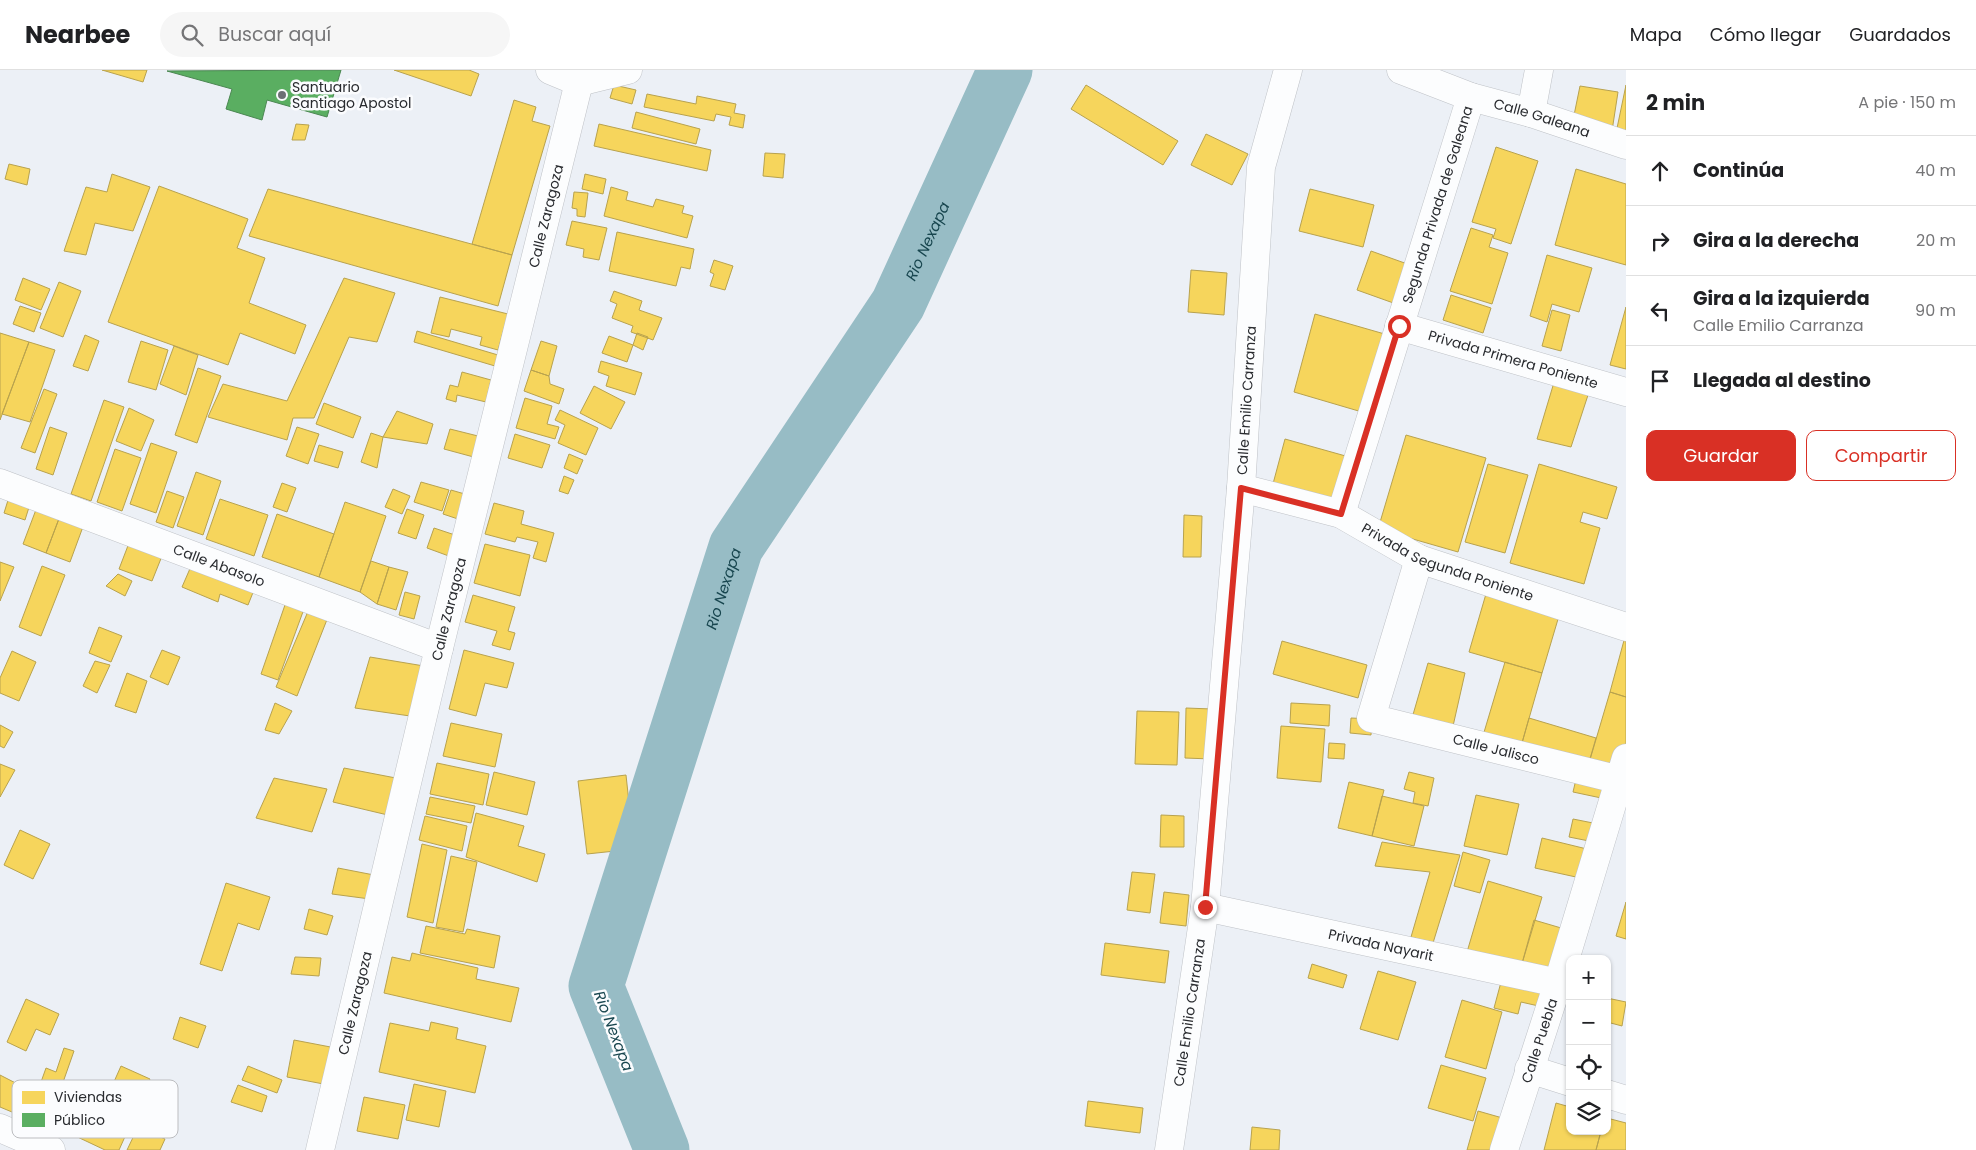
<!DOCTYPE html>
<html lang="es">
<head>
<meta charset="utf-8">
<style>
	body { margin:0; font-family:Poppins,sans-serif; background:#f6f6f6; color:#202124 }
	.controls { position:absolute; right:15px; bottom:15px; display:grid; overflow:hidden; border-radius:10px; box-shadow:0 1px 4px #0004 }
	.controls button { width:45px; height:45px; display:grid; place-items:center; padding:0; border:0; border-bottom:1px solid #e0e0e0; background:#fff; color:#202124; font:25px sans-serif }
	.stop { position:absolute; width:15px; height:15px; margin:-11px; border:4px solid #d93025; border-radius:50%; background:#fff }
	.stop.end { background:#d93025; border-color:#fff; box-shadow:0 1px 5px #0008 }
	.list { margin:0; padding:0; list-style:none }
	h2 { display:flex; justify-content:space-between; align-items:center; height:65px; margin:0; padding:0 20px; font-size:21px }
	h2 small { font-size:16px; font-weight:400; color:#757577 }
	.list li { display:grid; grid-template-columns:32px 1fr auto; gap:15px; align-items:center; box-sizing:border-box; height:70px; padding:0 20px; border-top:1px solid #e0e0e0 }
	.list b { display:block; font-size:19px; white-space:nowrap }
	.list p { margin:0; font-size:16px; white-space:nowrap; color:#757577 }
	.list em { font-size:16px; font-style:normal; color:#757577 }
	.actions { display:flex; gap:10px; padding:15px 20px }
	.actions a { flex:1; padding:11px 0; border:1px solid #d93025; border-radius:10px; text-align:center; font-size:18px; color:#d93025 }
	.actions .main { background:#d93025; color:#fff }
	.icon { flex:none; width:28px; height:28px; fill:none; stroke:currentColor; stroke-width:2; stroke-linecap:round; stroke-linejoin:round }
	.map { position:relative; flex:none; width:1626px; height:1080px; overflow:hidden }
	header { display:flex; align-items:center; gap:30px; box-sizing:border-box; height:70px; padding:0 25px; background:#fff; border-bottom:1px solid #e0e0e0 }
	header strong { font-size:24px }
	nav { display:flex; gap:28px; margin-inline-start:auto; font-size:18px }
	.search { width:350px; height:45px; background:#f6f6f6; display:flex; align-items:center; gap:12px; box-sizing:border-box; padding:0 18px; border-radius:28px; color:#757577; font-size:19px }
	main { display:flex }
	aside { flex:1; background:#fff }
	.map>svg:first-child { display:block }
</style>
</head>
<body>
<header>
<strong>Nearbee</strong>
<div class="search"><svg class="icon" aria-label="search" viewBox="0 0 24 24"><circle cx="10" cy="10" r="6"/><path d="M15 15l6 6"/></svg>Buscar aquí</div>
<nav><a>Mapa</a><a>Cómo llegar</a><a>Guardados</a></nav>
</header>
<main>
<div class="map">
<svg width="1626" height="1080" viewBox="0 0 1626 1080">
	<rect width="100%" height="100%" fill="#ecf0f6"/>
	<path fill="#f6d55c" stroke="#b8a24e" d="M102,0H147L143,12Z
		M394,0H469L479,4L471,26Z
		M614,15L636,20L632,34L610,28Z
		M1086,15L1178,71L1163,95L1071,39Z
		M1626,15V65L1616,63Z
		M1580,16L1618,22L1612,61L1572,55Z
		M647,24L696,34L697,26L736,34L734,43L745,45L743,58L729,55L731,47L716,44L714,51L644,37Z
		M514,30L536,37L532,51L550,56L512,185L472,174Z
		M636,42L700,59L696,74L632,58Z
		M296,54L309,55L305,70H292Z
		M599,54L711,80L707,101L594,76Z
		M1206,64L1248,84L1232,115L1191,95Z
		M1496,77L1538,91L1511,174L1493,168L1496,159L1472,152Z
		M765,83L785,84L783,108L763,106Z
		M9,94L30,99L27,115L5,109Z
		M1576,99L1626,114V195L1555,175Z
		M112,104L150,117L133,161L95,153L86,185L64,181L86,117L107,122Z
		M585,104L606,109L603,124L582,119Z
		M159,116L248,149L237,178L265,188L249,233L306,255L295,284L240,263L228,295L108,252Z
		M611,117L628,122L626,130L653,137L656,129L684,136L682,143L693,146L687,168L604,146Z
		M268,119L512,185L498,236L249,166Z
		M1310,119L1374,135L1363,177L1299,161Z
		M574,122L588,123L585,147L577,146V139L572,138Z
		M572,151L607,158L599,190L583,187L584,179L566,175Z
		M1471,158L1493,165L1489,177L1508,183L1492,234L1450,221Z
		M617,162L694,179L690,199L681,197L676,216L609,201Z
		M1371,181L1427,201L1413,240L1357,220Z
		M1547,185L1592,198L1579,242L1552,234L1547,252L1530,246Z
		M714,190L733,196L725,220L710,216L714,204L710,202Z
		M1191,200L1227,203L1224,245L1188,242Z
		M23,208L50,219L41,240L15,230Z
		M344,208L395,223L377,272L349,267L314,348H293L287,370L208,347L223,314L287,331Z
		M59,212L81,221L63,267L40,258Z
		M614,221L642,231L639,240L662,248L653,270L631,262L633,256L612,248L617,234L610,231Z
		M1451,225L1491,238L1483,263L1443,250Z
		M440,227L508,244L498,280L480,275L482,267L451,259L449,267L431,263Z
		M20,236L41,243L34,262L13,254Z
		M1626,237V299L1610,295Z
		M1552,240L1570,245L1561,281L1542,276Z
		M1315,244L1402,269L1379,347L1294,322Z
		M417,261L498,285L495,296L414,272Z
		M0,263L29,272L0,350Z
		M637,263L648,267L643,280L633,275Z
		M85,265L99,271L88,301L73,296Z
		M609,266L633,275L627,292L602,283Z
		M141,271L168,280L156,320L128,312Z
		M541,271L557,276L549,306L531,300Z
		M29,272L55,280L30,352L2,344Z
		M174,276L198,285L186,325L160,314Z
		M601,291L642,303L635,325L606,316L609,306L598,302Z
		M198,298L221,306L197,373L175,365Z
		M531,300L549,306L550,314L564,319L559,334L524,321Z
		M462,302L491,310L486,332L457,325L456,332L446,329L450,315L458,317Z
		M1555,309L1590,319L1571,377L1537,369Z
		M594,316L625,332L611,359L580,343Z
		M44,319L57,324L35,383L21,378Z
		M525,328L552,336L547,354L559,357L555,369L516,358Z
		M104,330L124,337L91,431L71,424Z
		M324,333L361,347L353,368L316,354Z
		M129,338L154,350L141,381L116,371Z
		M560,340L598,358L586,385L558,373L565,355L555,350Z
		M397,341L433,354L427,374L383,367Z
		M50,357L67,363L53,405L36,399Z
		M297,357L319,364L308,394L286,386Z
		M450,359L486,368L481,389L444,379Z
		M371,363L383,367L377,398L361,392Z
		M515,364L550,375L542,398L508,388Z
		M1406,365L1486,388L1458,482L1378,459Z
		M1285,369L1367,392L1352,448L1270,425Z
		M151,373L177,382L156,443L130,434Z
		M319,375L343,382L338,398L314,391Z
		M115,379L141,388L122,441L97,432Z
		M569,384L583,390L577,404L564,398Z
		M1488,394L1528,405L1505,483L1465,472Z
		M1539,394L1617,417L1607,449L1583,442L1580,452L1600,458L1584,514L1510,493Z
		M196,402L221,411L203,465L177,456Z
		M564,406L574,410L568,424L559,421Z
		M421,412L449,420L442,441L414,432Z
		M282,413L296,418L287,442L273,437Z
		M393,419L410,426L402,444L385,437Z
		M451,420L475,427L467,452L443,444Z
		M167,421L184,427L173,458L156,452Z
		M9,427L30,434L25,450L4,443Z
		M220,429L268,445L254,486L206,469Z
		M345,432L386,446L360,522L319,507Z
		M494,433L524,441L521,454L554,463L546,492L533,488L538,472L517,467L515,472L485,464Z
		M37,437L60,446L46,483L23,474Z
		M407,439L424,445L416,469L398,463Z
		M277,444L334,464L319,507L262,487Z
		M1184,445L1202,446L1201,487H1183Z
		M60,446L84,454L70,492L46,483Z
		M434,458L464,468L457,489L427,478Z
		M129,473L162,486L152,511L119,499Z
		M485,474L530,485L520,526L474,513Z
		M371,491L389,497L377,534L360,522Z
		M0,492L14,497L0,531Z
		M192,494L254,520L248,535L220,524L218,532L182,517Z
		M42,496L65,505L41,566L19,557Z
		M389,497L408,502L396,540L377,534Z
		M118,504L132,511L125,526L106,516Z
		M1488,517L1561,539L1542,603L1469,582Z
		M405,522L420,526L414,549L399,545Z
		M473,525L515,537L508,561L515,563L510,580L492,575L497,561L465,552Z
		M286,532L304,539L278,610L261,604Z
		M309,539L328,547L297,626L276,617Z
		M99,557L122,566L111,592L89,583Z
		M1626,563V627L1610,622Z
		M1282,571L1367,595L1358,628L1273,604Z
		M162,580L180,587L168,615L150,607Z
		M464,580L514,593L507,618L485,613L476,646L449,639Z
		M12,581L36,592L19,631L0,623V608Z
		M370,587L430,597L417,647L355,638Z
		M95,591L110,595L97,623L83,616Z
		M1505,592L1542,603L1520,680L1482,669Z
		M1428,593L1465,603L1451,665L1410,655Z
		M127,603L147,611L136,643L115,636Z
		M1610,622L1626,627V673L1618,700L1589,693Z
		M275,633L292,641L279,664L265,660Z
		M1291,633L1330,635L1329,656L1290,653Z
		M1186,638L1212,639L1211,689L1185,688Z
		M1137,641L1179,642L1177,695L1135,694Z
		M1351,648L1372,649L1371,665L1350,663Z
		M1529,648L1596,668L1587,699L1520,680Z
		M451,653L502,664L495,697L443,686Z
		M0,655L13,662L4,678L0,676Z
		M1281,656L1325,659L1321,712L1277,708Z
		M1329,673L1345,674L1344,689L1328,688Z
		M437,693L489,704L483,735L430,724Z
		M0,694L15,700L0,727Z
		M344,698L401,709L392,746L333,732Z
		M1578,701L1611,708L1606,729L1573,722Z
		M494,702L535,712L527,745L486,735Z
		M1409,702L1434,708L1428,736L1413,733L1415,722L1404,719Z
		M626,705L634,779L587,784L578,711Z
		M274,708L327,719L312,762L256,748Z
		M1349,712L1384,720L1372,766L1338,758Z
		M1476,725L1519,734L1507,785L1464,776Z
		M1382,726L1424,736L1414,776L1372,766Z
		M430,727L475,736L471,753L426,744Z
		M476,743L524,756L518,776L545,784L537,812L466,787Z
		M1161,745L1184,746V777H1160Z
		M425,746L467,756L462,781L419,770Z
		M1573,749L1598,754L1594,772L1569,767Z
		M20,760L50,774L33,809L4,795Z
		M1542,768L1591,780L1585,809L1535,798Z
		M1382,772L1460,785L1433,873L1411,867L1430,802L1375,796Z
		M422,774L447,780L433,853L407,847Z
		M1463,782L1490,790L1480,823L1454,816Z
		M451,786L477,792L463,862L436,857Z
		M338,798L374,805L370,829L332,824Z
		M1132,802L1155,804L1150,843L1127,840Z
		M1488,811L1542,827L1521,897L1467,882Z
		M226,813L270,827L259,860L238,853L222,901L200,894Z
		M1164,822L1189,825L1186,856L1160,853Z
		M1626,832V869L1616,866Z
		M309,839L333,846L327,865L304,859Z
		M1534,850L1568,860L1557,907L1521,897Z
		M426,856L465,864L467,859L500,866L494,898L420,883Z
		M1105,873L1169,881L1165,913L1101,905Z
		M412,883L478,898L476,909L519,918L511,952L384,923L392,887L410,891Z
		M295,887L321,888L319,906L291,904Z
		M1312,894L1347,905L1343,918L1308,908Z
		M1378,901L1416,912L1398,970L1360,959Z
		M1504,901L1549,913L1543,937L1521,932L1518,944L1494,938Z
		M1607,928L1626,932L1622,956L1607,952Z
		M26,929L59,944L50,965L36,959L26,981L7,972Z
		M1462,930L1502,942L1486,999L1445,987Z
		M180,947L206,956L198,978L173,969Z
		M431,952L458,958L456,969L486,976L475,1023L379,1002L390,953L429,961Z
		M294,970L341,979L334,1016L287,1007Z
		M64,978L74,981L61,1018L41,1012L46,998L56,1002Z
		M1441,995L1486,1008L1473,1051L1428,1038Z
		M121,996L150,1009L134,1045L105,1032Z
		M248,996L282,1010L277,1023L242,1010Z
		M0,1005L35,1023L24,1047L0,1037Z
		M414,1014L446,1021L439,1057L406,1050Z
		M238,1015L267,1026L262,1042L231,1032Z
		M364,1027L405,1035L398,1069L357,1061Z
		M87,1031L132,1051L119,1080H105L69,1063Z
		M1088,1031L1143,1038L1140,1063L1085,1056Z
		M1556,1033L1570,1037V1061H1601L1596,1080H1544Z
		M1478,1041L1506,1049L1497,1080H1467Z
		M1607,1048L1626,1053V1080H1596L1601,1061H1607Z
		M138,1057L165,1069L160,1080H127Z
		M1252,1057L1280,1060L1279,1080H1250Z"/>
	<path fill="#5aae61" stroke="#4b8752" d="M341,0L327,47L267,30L262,50L226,39L232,19L167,1Z"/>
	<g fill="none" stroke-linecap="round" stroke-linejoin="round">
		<path stroke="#97bcc5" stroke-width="55" id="s1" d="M662,1080L596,916L736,477L898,234L1005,0"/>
		<defs>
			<g id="minor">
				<path d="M550,0L579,12L628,0"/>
				<path id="s2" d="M1401,0L1471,27L1531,43L1626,75"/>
				<path d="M1531,43L1539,0"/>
				<path id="s3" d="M1399,256L1626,322"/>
				<path id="s4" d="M0,413L439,578"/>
				<path id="s5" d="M1241,418L1341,444L1419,489L1626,557"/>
				<path id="s6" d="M1341,444L1471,27"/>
				<path id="s7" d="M1419,489L1371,648L1620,710"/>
				<path id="s8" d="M1205,837L1558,913"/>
				<path d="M1529,999L1570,1012"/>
				<path d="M1607,1024L1626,1030"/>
				<path d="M0,1058L51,1080"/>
				<path id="s9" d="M320,1080L439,578L582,0"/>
				<path id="s10" d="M1169,1080L1205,837L1241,418L1261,97L1288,0"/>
				<path id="s11" d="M1504,1080L1558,913L1626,688"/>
			</g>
		</defs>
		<use href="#minor" stroke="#bfc2c7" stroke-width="29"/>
		<use href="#minor" stroke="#fcfdfe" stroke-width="28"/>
	</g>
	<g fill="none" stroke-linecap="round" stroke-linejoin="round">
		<path stroke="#d93025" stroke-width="6" d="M1205,837L1241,418L1341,444L1399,256"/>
	</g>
	<circle fill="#6d7075" stroke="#fbfcfe" stroke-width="2" cx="282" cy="25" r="5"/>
	<g text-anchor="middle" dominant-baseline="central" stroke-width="5" stroke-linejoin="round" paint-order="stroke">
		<g font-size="14" fill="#292b2f" stroke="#fbfcfe" text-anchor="start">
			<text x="292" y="17">Santuario<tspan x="292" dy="16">Santiago Apostol</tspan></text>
		</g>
		<g font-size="14" fill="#292b2f" stroke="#fbfcfe">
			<text stroke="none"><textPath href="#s2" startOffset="149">Calle Galeana</textPath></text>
			<text stroke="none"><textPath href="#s6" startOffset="324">Segunda Privada de Galeana</textPath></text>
			<text stroke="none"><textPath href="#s9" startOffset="961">Calle Zaragoza</textPath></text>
			<text stroke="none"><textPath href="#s3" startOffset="119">Privada Primera Poniente</textPath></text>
			<text stroke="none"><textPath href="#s10" startOffset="754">Calle Emilio Carranza</textPath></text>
			<text stroke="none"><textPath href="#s5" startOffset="221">Privada Segunda Poniente</textPath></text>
			<text stroke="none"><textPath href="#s4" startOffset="234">Calle Abasolo</textPath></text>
			<text stroke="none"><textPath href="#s9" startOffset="556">Calle Zaragoza</textPath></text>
			<text stroke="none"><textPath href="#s7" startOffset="295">Calle Jalisco</textPath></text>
			<text stroke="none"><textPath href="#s8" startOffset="180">Privada Nayarit</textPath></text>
			<text stroke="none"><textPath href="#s9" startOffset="151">Calle Zaragoza</textPath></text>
			<text stroke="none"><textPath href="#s10" startOffset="139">Calle Emilio Carranza</textPath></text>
			<text stroke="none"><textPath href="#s11" startOffset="115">Calle Puebla</textPath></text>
		</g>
		<g font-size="15" font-style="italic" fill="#18464f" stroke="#fbfcfe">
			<text stroke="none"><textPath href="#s1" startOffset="999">Rio Nexapa</textPath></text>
			<text stroke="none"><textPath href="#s1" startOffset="594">Rio Nexapa</textPath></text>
			<text transform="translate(614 961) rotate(69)">Rio Nexapa</text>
		</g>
	</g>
	<rect x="12" y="1010" width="166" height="58" rx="8" fill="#fbfcfe" stroke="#bcbdc0" stroke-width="1"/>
	<rect x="22" y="1021" width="23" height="13" fill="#f6d55c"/>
	<rect x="22" y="1043" width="23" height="14" fill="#5aae61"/>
	<g font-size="14" fill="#292b2f">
		<text x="54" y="1032">Viviendas</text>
		<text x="54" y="1055">Público</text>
	</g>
</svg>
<div class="controls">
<button>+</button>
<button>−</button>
<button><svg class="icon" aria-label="locate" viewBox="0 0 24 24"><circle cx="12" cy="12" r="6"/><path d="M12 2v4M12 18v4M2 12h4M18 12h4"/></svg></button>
<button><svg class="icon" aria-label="layers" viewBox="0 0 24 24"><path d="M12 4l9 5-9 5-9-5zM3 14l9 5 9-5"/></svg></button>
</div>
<div class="stop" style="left:1399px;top:256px"></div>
<div class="stop end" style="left:1205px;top:837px"></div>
</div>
<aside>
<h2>2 min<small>A pie · 150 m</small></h2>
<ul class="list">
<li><svg class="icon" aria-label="ahead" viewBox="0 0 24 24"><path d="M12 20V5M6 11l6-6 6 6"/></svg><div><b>Continúa</b></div><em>40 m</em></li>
<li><svg class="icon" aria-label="right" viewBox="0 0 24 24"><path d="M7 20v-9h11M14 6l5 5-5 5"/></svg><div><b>Gira a la derecha</b></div><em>20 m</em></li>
<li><svg class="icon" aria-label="left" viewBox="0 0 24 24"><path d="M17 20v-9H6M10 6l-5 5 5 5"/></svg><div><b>Gira a la izquierda</b><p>Calle Emilio Carranza</p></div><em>90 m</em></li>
<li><svg class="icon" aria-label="arrive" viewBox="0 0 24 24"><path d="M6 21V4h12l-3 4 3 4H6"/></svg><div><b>Llegada al destino</b></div></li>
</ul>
<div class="actions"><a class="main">Guardar</a><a>Compartir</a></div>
</aside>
</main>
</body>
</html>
